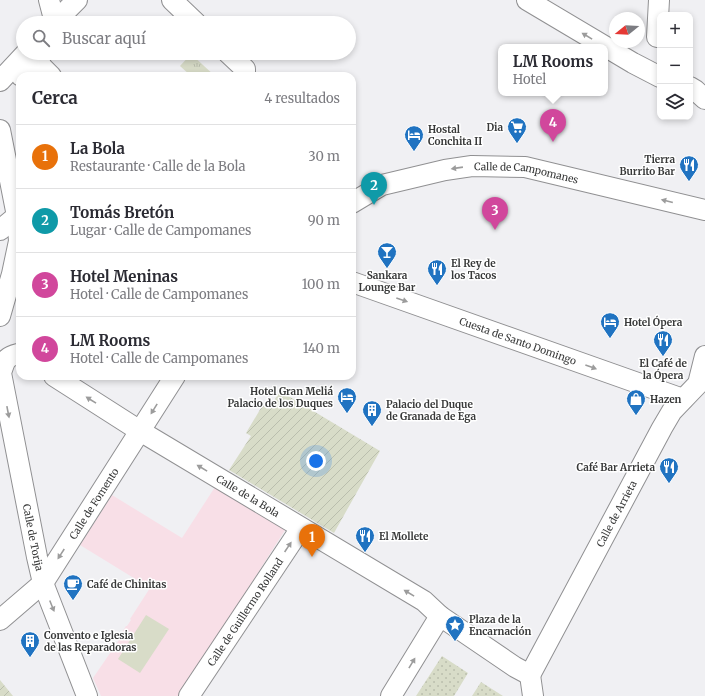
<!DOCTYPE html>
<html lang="es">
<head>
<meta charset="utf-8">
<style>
	body { margin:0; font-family:Merriweather,serif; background:#f2f2f3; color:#2b2b33 }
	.controls { position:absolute; right:12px; top:12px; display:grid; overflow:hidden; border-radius:8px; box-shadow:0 2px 6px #0003 }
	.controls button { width:36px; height:36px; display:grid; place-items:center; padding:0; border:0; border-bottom:1px solid #e1e1e2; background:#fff; color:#2b2b33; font:20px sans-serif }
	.compass { position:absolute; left:609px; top:12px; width:36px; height:36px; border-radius:50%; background:#fff; box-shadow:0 2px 6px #0003; rotate:252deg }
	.you { position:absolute; left:316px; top:461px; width:14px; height:14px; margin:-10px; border:3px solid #fff; border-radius:50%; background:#1a73e8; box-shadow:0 0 0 6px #1a73e833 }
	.badge { display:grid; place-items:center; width:26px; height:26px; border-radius:50%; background:#b45309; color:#fff; font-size:13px; font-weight:700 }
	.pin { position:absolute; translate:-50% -33px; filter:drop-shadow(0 1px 2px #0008) }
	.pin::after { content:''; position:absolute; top:21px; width:14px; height:12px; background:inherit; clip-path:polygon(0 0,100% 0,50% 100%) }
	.popup { position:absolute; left:498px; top:44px; width:110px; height:52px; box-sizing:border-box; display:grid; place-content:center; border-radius:8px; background:#fff; filter:drop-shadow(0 1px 3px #0005); font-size:13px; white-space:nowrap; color:#7c7c81 }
	.popup b { font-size:15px; color:#2b2b33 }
	.popup::after { content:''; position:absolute; left:50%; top:100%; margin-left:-8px; border:8px solid transparent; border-top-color:#fff }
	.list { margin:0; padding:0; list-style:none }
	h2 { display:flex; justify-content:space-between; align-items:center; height:52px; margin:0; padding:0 16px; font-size:17px }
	h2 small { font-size:13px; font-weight:400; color:#7c7c81 }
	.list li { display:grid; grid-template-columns:26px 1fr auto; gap:12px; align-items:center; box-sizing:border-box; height:64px; padding:0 16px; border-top:1px solid #e1e1e2 }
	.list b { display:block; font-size:15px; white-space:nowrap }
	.list p { margin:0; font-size:13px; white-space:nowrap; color:#7c7c81 }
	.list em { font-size:13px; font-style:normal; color:#7c7c81 }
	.icon { flex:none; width:22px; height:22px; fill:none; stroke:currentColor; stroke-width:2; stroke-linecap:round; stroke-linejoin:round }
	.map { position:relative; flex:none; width:705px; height:696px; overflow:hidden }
	.search { position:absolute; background:#fff; box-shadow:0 2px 6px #0003; left:16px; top:16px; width:340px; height:44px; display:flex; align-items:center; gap:10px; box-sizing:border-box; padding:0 14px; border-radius:22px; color:#7c7c81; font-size:15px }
	.panel { position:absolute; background:#fff; box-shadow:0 2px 6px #0003; left:16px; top:72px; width:340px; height:308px; border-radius:12px }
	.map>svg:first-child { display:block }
</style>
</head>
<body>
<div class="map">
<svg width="705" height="696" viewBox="0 0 705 696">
	<defs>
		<pattern id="grass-dots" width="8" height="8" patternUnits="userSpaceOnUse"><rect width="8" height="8" fill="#d8dcc8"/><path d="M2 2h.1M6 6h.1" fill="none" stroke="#babead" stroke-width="1.8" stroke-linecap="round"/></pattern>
		<pattern id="park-tufts" width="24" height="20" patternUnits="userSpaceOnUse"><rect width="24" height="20" fill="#d8dcc8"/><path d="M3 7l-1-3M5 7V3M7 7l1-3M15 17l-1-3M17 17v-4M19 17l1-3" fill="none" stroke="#babead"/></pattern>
		<pattern id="garden-furrows" width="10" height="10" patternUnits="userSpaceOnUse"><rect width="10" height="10" fill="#d8dcc8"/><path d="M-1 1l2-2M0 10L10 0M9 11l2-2" fill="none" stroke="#babead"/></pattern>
	</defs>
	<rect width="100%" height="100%" fill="#f0f0f3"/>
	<path fill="#f8dfe7" d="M215,487L285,530L180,696H101L93,678L119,640L118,639L126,626H127L131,620L130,619L150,588L80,545L112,495L182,538Z"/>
	<path fill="url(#grass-dots)" d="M442,656L468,673L454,696H416Z
		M481,682L503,696H472Z"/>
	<path fill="url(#park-tufts)" d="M191,54L215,76H191L180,66Z"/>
	<path fill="url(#garden-furrows)" d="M280,391L380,451L334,533L229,470L251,436L246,433L261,408L256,405L260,400L270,407Z
		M0,680L13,696H0Z"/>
	<path fill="#d8dcc8" d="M146,615L169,629L140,673L118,659Z"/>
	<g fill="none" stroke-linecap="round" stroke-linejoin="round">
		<defs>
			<g id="street">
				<path d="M49,0L55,23"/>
				<path d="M172,0L196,23"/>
				<path d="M527,0L633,63L660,77"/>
				<path d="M54,23L77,0"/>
				<path d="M657,37L659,0"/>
				<path d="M228,53L245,69V76"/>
				<path d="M36,61L51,76"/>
				<path d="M21,76L43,53"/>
				<path d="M0,81L26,53"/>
				<path d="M690,87L695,90L705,99"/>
				<path d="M0,130L17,216L19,241L12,274L0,316"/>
				<path id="s1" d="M352,203L382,185L445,170L472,166L525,167L705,210"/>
				<path d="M0,230L17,216"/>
				<path id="s2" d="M352,282L683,399"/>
				<path id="s3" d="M18,354C5,357 5,361 1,373L37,557L43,583L87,696"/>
				<path id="s4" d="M54,376L140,431L424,601L440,616L515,667L530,675"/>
				<path id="s5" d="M0,620L43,583L175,376"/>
				<path id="s6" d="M530,675L662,428L672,411L698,384L705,356"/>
				<path d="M530,675L533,696"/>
				<path id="s7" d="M189,696L301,528"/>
				<path d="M391,696L440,616"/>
			</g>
		</defs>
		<use href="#street" stroke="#909092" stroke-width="22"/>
		<use href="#street" stroke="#fff" stroke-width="20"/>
	</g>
	<defs><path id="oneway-solid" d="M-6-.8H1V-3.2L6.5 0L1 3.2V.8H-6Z"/></defs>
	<g fill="#9c9c9c">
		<use href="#oneway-solid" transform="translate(587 36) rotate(-149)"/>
		<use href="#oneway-solid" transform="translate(457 168) rotate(172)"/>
		<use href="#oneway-solid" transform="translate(667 201) rotate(-166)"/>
		<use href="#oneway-solid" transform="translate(402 300) rotate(19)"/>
		<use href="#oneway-solid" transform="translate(591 367) rotate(20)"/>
		<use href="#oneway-solid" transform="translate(91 400) rotate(-148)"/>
		<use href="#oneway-solid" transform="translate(154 409) rotate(122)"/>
		<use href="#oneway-solid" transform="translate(8 412) rotate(79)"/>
		<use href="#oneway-solid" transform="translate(202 468) rotate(-149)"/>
		<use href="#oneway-solid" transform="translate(288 547) rotate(-56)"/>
		<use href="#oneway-solid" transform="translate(61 554) rotate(123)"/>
		<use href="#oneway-solid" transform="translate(409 593) rotate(-149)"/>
		<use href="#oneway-solid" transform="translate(52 606) rotate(68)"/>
		<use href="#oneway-solid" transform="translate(412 663) rotate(-59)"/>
	</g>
	<defs>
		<symbol id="supermarket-pin" viewBox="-11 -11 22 30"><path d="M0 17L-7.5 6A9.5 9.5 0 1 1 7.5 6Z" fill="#2073c1" stroke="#fff"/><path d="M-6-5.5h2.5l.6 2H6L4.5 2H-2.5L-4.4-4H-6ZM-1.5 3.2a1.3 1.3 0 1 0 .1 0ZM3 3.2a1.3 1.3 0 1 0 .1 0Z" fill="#fff"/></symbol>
		<symbol id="hotel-pin" viewBox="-11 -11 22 30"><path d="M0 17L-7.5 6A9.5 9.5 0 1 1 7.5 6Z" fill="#2073c1" stroke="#fff"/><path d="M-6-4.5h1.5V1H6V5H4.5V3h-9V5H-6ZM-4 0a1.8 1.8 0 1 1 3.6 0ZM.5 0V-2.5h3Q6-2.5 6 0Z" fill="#fff"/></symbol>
		<symbol id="restaurant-pin" viewBox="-11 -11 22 30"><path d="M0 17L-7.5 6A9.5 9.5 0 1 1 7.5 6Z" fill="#2073c1" stroke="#fff"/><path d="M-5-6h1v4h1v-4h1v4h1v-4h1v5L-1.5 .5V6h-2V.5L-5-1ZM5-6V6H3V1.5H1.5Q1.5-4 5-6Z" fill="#fff"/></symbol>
		<symbol id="bar-pin" viewBox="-11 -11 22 30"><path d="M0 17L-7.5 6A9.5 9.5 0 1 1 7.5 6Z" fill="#2073c1" stroke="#fff"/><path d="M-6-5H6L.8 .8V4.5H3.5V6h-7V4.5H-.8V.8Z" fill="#fff"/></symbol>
		<symbol id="shop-pin" viewBox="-11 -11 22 30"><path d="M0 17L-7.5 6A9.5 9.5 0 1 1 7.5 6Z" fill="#2073c1" stroke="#fff"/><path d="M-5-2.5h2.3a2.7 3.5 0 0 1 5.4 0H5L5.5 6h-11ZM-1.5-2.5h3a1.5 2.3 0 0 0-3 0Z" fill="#fff"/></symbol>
		<symbol id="building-pin" viewBox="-11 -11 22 30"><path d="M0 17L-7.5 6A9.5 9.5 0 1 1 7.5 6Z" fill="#2073c1" stroke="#fff"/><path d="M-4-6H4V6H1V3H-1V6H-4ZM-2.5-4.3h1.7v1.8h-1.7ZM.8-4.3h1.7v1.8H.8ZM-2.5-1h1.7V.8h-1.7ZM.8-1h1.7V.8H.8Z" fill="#fff"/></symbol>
		<symbol id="cafe-pin" viewBox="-11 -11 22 30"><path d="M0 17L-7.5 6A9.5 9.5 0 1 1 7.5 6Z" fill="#2073c1" stroke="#fff"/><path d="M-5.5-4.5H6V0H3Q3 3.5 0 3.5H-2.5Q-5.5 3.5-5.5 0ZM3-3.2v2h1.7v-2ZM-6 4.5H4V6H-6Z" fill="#fff"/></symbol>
		<symbol id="sight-pin" viewBox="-11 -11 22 30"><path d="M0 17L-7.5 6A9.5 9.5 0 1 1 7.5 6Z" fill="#2073c1" stroke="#fff"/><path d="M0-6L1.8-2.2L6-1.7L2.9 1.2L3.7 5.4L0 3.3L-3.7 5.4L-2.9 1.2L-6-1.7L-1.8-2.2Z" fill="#fff"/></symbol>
	</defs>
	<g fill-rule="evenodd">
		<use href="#supermarket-pin" x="506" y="116" width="22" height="30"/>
		<use href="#hotel-pin" x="403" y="124" width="22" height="30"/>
		<use href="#restaurant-pin" x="678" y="154" width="22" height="30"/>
		<use href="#bar-pin" x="376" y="241" width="22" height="30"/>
		<use href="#restaurant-pin" x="426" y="258" width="22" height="30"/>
		<use href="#hotel-pin" x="599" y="311" width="22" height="30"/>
		<use href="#restaurant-pin" x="652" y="329" width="22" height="30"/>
		<use href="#hotel-pin" x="336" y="386" width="22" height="30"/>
		<use href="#shop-pin" x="625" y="388" width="22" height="30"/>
		<use href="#building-pin" x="361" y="399" width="22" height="30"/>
		<use href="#restaurant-pin" x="658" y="456" width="22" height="30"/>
		<use href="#restaurant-pin" x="354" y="525" width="22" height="30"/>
		<use href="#cafe-pin" x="62" y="573" width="22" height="30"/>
		<use href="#sight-pin" x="444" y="614" width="22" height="30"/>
		<use href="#building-pin" x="19" y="630" width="22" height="30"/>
	</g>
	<g text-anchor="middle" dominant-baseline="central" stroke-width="3" stroke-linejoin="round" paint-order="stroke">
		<g font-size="10" font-weight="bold" fill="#383939" stroke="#fff" text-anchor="start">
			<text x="503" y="127" text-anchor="end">Dia</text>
			<text x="428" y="129">Hostal<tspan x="428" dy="12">Conchita II</tspan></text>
			<text x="675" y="159" text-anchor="end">Tierra<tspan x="675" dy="12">Burrito Bar</tspan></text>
			<text x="451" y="263">El Rey de<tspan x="451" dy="12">los Tacos</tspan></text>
			<text x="387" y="275" text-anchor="middle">Sankara<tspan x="387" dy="12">Lounge Bar</tspan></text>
			<text x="624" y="322">Hotel Ópera</text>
			<text x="663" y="363" text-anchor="middle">El Café de<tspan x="663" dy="12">la Ópera</tspan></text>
			<text x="333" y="391" text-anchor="end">Hotel Gran Meliá<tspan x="333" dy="12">Palacio de los Duques</tspan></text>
			<text x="650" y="399">Hazen</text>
			<text x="386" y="404">Palacio del Duque<tspan x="386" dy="12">de Granada de Ega</tspan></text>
			<text x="655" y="467" text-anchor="end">Café Bar Arrieta</text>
			<text x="379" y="536">El Mollete</text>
			<text x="87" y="584">Café de Chinitas</text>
			<text x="469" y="619">Plaza de la<tspan x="469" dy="12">Encarnación</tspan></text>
			<text x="44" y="635">Convento e Iglesia<tspan x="44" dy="12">de las Reparadoras</tspan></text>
		</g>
		<g font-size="10" fill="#383939" stroke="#fff">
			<text stroke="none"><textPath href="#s1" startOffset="182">Calle de Campomanes</textPath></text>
			<text stroke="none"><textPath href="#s2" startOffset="176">Cuesta de Santo Domingo</textPath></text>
			<text stroke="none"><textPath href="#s4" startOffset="228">Calle de la Bola</textPath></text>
			<text stroke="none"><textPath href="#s5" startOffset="151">Calle de Fomento</textPath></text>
			<text stroke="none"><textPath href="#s6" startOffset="183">Calle de Arrieta</textPath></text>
			<text stroke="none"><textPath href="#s3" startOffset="195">Calle de Torija</textPath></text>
			<text stroke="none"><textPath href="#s7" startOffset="101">Calle de Guillermo Rolland</textPath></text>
		</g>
	</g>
</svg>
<div class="controls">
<button>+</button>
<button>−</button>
<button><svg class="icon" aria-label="layers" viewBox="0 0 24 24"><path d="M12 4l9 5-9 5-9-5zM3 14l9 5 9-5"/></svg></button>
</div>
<svg class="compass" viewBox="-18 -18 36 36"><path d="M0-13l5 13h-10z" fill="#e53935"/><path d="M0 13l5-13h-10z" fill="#7c7c81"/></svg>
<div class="you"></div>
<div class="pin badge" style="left:312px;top:557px;background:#e8710a">1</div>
<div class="pin badge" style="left:374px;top:205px;background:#0f9aa8">2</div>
<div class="pin badge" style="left:495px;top:230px;background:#d1479c">3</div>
<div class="pin badge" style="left:553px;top:142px;background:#d1479c">4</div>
<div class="popup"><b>LM Rooms</b>Hotel</div>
<div class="search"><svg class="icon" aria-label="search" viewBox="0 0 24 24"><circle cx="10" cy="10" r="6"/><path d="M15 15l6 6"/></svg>Buscar aquí</div>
<section class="panel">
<h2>Cerca<small>4 resultados</small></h2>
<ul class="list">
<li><span class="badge" style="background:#e8710a">1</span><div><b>La Bola</b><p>Restaurante · Calle de la Bola</p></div><em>30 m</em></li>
<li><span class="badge" style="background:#0f9aa8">2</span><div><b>Tomás Bretón</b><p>Lugar · Calle de Campomanes</p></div><em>90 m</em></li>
<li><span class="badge" style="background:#d1479c">3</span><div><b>Hotel Meninas</b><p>Hotel · Calle de Campomanes</p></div><em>100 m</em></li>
<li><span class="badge" style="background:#d1479c">4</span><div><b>LM Rooms</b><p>Hotel · Calle de Campomanes</p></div><em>140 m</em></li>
</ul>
</section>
</div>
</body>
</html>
